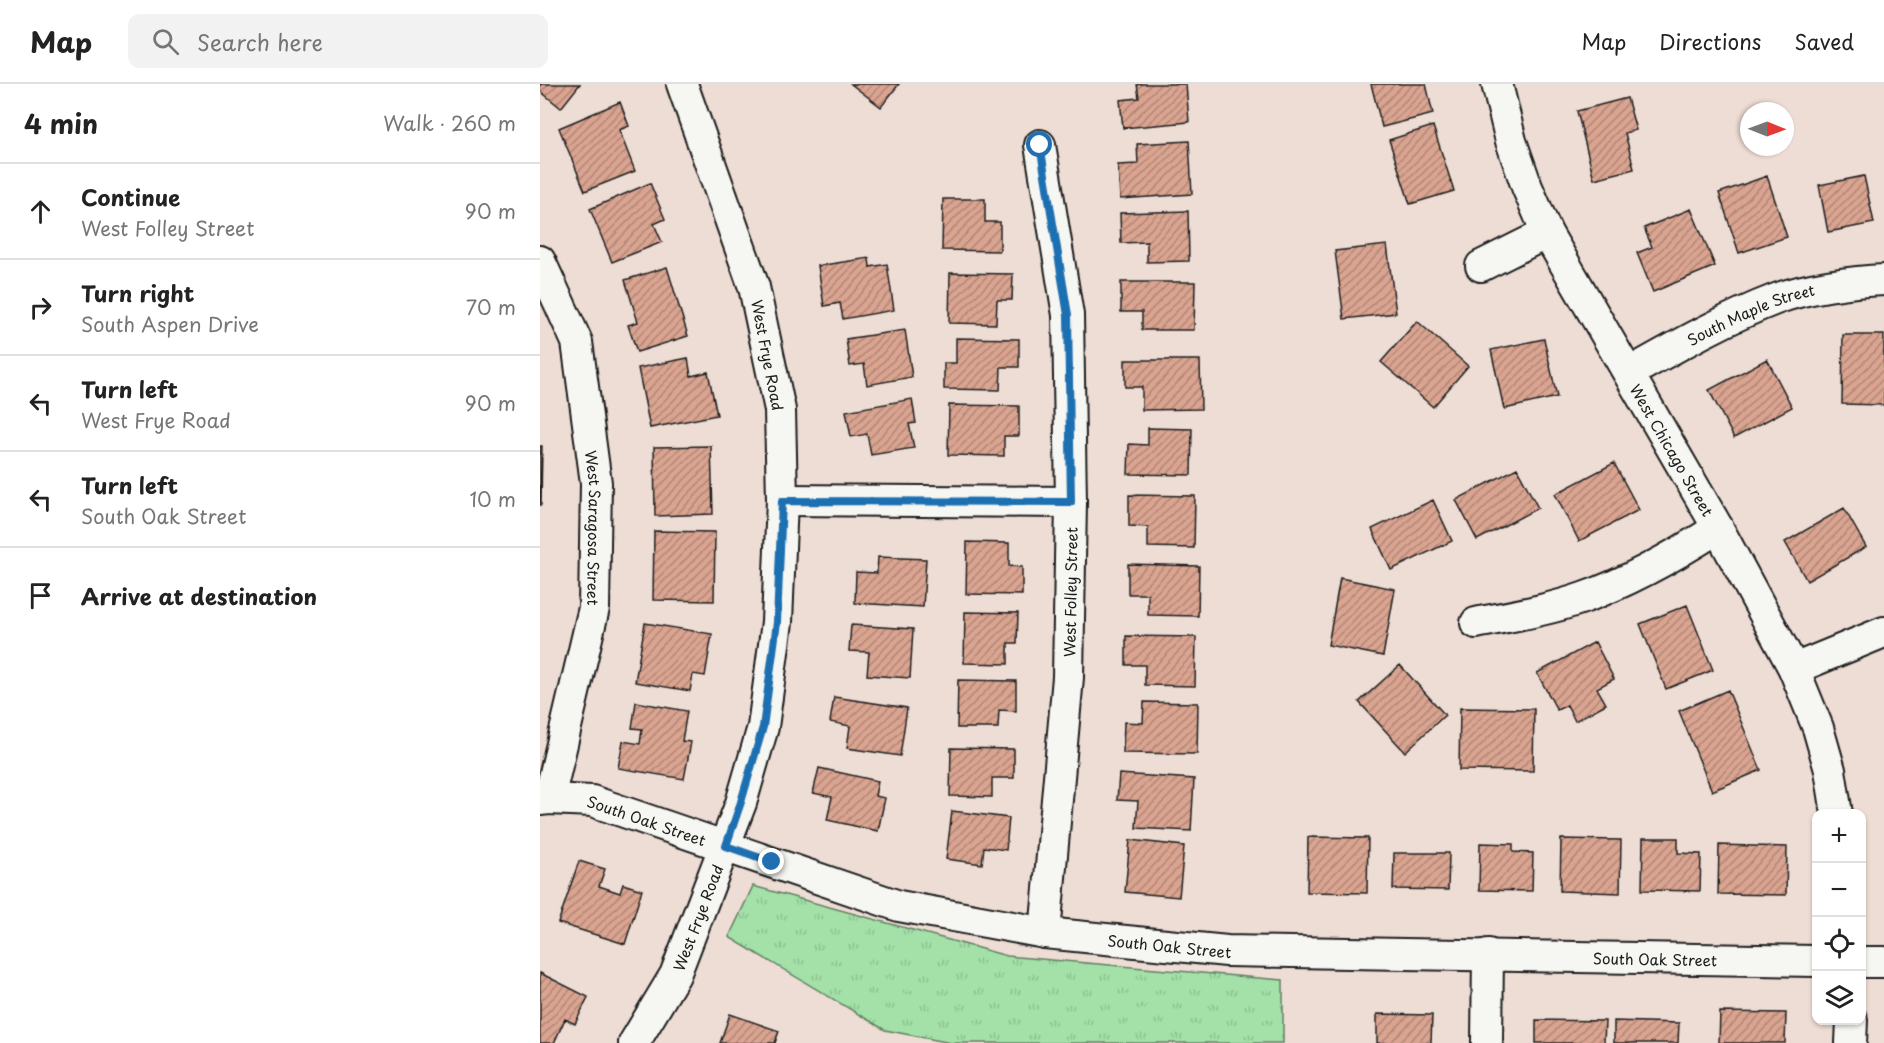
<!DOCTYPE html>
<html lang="en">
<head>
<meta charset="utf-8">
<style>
	body { margin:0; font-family:"Playpen Sans",sans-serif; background:#f2f2f2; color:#222 }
	.controls { position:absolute; right:18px; bottom:18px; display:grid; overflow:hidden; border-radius:12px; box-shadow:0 2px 4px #0004 }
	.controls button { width:54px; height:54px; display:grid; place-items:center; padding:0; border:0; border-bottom:2px solid #e0e0e0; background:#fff; color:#222; font:30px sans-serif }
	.compass { position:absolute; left:1200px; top:18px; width:54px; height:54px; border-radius:50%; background:#fff; box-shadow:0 2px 4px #0004; rotate:91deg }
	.stop { position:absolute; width:18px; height:18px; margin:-14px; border:4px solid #1f6fb2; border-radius:50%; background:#fff }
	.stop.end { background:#1f6fb2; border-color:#fff; box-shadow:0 2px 6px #0008 }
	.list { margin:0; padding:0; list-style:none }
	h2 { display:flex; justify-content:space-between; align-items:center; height:78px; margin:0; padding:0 24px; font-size:26px }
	h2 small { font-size:20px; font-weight:400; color:#767676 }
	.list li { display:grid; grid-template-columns:39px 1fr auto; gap:18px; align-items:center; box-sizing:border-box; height:96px; padding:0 24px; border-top:2px solid #e0e0e0 }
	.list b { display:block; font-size:22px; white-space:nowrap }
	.list p { margin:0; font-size:20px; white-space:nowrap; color:#767676 }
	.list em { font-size:20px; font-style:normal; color:#767676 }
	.icon { flex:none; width:33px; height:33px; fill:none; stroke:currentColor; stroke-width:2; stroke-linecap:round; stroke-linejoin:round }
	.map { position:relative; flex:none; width:1344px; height:959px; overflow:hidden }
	header { display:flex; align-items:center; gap:36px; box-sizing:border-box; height:84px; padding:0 30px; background:#fff; border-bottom:2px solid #e0e0e0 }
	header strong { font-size:28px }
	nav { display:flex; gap:33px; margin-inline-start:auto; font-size:21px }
	.search { width:420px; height:54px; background:#f2f2f2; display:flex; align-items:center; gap:15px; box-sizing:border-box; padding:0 21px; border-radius:12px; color:#767676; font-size:22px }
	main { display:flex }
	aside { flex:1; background:#fff }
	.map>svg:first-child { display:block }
</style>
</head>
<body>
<header>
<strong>Map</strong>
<div class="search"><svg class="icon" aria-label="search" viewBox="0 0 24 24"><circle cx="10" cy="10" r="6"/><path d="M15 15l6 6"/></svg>Search here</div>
<nav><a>Map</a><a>Directions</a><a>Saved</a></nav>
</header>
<main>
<aside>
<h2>4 min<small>Walk · 260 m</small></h2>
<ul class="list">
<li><svg class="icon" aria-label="ahead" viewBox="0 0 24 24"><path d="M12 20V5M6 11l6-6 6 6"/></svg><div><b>Continue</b><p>West Folley Street</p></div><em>90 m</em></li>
<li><svg class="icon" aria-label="right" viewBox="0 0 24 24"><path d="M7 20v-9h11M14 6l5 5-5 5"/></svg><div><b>Turn right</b><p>South Aspen Drive</p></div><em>70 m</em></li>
<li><svg class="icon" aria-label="left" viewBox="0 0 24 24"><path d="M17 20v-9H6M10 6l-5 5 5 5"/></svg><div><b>Turn left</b><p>West Frye Road</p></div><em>90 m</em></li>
<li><svg class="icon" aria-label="left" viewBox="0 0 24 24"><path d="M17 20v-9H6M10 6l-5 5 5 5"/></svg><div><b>Turn left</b><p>South Oak Street</p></div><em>10 m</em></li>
<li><svg class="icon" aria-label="arrive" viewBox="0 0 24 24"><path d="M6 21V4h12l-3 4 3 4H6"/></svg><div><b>Arrive at destination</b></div></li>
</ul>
</aside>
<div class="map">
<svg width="1344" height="959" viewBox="0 0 1344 959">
	<defs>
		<pattern id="park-tufts" width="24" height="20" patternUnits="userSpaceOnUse" patternTransform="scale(1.5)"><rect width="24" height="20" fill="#a3e1a8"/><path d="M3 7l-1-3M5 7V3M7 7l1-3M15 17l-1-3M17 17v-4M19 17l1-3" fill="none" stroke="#8cc090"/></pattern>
		<pattern id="building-hatch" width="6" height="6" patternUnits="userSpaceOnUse" patternTransform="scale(1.5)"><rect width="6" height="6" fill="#daa491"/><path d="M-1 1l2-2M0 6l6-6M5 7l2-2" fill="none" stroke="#b08576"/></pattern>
	</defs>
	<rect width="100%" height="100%" fill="#eeddd5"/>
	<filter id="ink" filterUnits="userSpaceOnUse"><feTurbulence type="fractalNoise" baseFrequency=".0167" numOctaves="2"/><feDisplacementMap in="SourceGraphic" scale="12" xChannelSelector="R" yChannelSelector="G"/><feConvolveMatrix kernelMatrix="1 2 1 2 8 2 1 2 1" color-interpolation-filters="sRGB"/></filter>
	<g filter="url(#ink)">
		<path fill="url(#park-tufts)" stroke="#607e62" stroke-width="1.5" d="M213,802L467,872L743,896V959H411L345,946L189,853Z"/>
		<path fill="url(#building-hatch)" stroke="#1c1c1c" stroke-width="1.5" d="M0,0H40L21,24L0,7Z
			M311,0H359L341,23Z
			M597,0H646L649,38L583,44L580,16L599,14Z
			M831,0H886L893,30L842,43Z
			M1087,14L1096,46L1085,49L1094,85L1054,95L1037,27Z
			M80,18L89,42L79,46L95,87L45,107L19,44Z
			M893,42L914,107L870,120L849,56Z
			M649,57L652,110L580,115L578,81L598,80L597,60Z
			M1227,92L1247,153L1199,169L1179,109Z
			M1324,92L1334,139L1288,148L1279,101Z
			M110,99L125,135L114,140L122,158L72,178L50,125Z
			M403,115H445V138H460V167L402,166Z
			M1151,125L1175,182L1113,208L1097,169L1112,163L1104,144Z
			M648,127L649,177L607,178V158L581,159L580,129Z
			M847,161L856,229L804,235L795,167Z
			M329,174L330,183L347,180L354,226L303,235L300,219L284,222L278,182Z
			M127,183L148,252L97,268L88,241L98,238L85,196Z
			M410,189L473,190L472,216H457L456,240L409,239Z
			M581,198H655L654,246H602V228H581Z
			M877,237L928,282L893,323L841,278Z
			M365,246L372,293L327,301L324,280L310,282L306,255Z
			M1303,251H1344V321L1302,320Z
			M416,254L479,255V283H461L460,306L404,305V279H416Z
			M1004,255L1017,313L964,325L951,266Z
			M148,274L151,292L168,288L177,331L110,344L98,284Z
			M1227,275L1252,323L1194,354L1169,306Z
			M585,276H660L661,325L602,326V303H585Z
			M372,315L376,339L369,340L374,364L331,371L327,350L311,353L306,327Z
			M409,321L479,322V352H464V372L408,371Z
			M608,344L652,345L651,391L588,390L589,360L608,361Z
			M0,362H2L1,421H0Z
			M171,362L173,430L115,432L114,363Z
			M1074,379L1099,426L1039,457L1015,410Z
			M977,384L998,424L937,456L916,416Z
			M589,411L655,412L654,464L608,463V443L589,442Z
			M893,416L912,457L851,486L832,445Z
			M1304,424L1326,463L1267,497L1245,458Z
			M114,447L175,448L174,517L113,516Z
			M427,458L469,459V482L482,483V511L426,510Z
			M338,473L386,475L383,523L315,519L316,488L337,489Z
			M588,480L659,482L658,532L608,531V510H588Z
			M800,494L855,505L843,572L788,561Z
			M1147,521L1173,586L1126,605L1100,540Z
			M425,528L478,529L477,559H468V580L424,579Z
			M105,539L172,550L165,592L153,590L150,607L95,598Z
			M311,541L373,545L370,594L327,591L329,568L309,567Z
			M586,552L656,553L655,602L605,601V581H586Z
			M1055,558L1074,595L1057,604L1066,620L1035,637L1027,621L1017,626L997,589Z
			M860,581L905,631L865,668L819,618Z
			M418,596L476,597V627L459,626L458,644H417Z
			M1188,606L1221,686L1172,707L1139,627Z
			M294,613L367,624L360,672L307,664L310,642L290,638Z
			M96,618L147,627L142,657L151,658L144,695L78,684L83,657L100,660L102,645L92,644Z
			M604,618L658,619L657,670L583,669L584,638L603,639Z
			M920,624L994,625L993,687L919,686Z
			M411,664L474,665V694H452V713L410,712Z
			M279,684L338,697L335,712L345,714L338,747L287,736L292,713L273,709Z
			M579,690L654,695L651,747L596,744L598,717L577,716Z
			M412,727L469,734L466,766L444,763L442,780L406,775Z
			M768,753L828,754L827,809L767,808Z
			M1103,754H1138V769L1161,770L1160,807L1102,806Z
			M1021,755L1081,756L1080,809L1020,807Z
			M590,756L644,762L639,813L585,808Z
			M940,759L973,760V768L993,769L992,807L939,806Z
			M1179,761L1247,763L1246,811L1178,810Z
			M854,769H909L908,806L853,805Z
			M39,777L65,785L59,802L80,809L83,800L102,806L85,860L18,839Z
			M0,889L48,913L35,940L25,935L14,959H0Z
			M1180,928L1246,929L1245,959H1179Z
			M190,930L239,947L235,959H180Z
			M837,930L892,931L891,959H837Z
			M996,936L1065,937L1064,959H996Z
			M1074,937L1139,939L1138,959H1074Z"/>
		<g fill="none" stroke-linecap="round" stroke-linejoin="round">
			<defs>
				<g id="minor">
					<path id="s1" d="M957,0L971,57L987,103L1007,149L1178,444L1254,585L1278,644L1290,686L1297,730"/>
					<path d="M500,61L528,231L531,418L528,593L505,849"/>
					<path id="s2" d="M0,177L37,258L56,399L54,524L9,715"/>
					<path d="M941,182L1007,149"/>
					<path id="s3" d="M1089,289C1137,262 1184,235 1236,215C1264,204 1313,197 1344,196"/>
					<path d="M242,416L531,418"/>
					<path d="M936,539C972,532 1009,526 1043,514C1091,497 1136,471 1178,444"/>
					<path d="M1254,585L1344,548"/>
					<path id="s4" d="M0,716L9,715L52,717L359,822L505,849L687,867L1276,877"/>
					<path d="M1322,878H1344"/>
					<path id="s5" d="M94,959L135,891L201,719L223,643L237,538L242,416L240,326L214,203L142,0"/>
					<path d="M947,959L948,870"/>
					<path d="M1311,959L1312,936"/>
				</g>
			</defs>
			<use href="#minor" stroke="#1c1c1c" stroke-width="34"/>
			<use href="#minor" stroke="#f6f6f2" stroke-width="30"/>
		</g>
	</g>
	<g fill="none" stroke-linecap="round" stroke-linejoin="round" filter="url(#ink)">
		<path stroke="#1f6fb2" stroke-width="8" d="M232,778L186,762L201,718L223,643L237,538L242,417L531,418L528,231L500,61"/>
	</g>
	<g text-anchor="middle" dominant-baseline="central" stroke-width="4.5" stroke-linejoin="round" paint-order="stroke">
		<g font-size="15" fill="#1c1c1c" stroke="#f6f6f2">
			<text stroke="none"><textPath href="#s3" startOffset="136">South Maple Street</textPath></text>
			<text transform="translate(228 271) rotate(79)">West Frye Road</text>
			<text stroke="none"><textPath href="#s1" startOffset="408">West Chicago Street</textPath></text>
			<text stroke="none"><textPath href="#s2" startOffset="276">West Saragosa Street</textPath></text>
			<text transform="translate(530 508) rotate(-89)">West Folley Street</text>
			<text stroke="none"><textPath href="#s4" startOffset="110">South Oak Street</textPath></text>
			<text stroke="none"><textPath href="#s5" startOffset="141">West Frye Road</textPath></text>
			<text stroke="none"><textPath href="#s4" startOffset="650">South Oak Street</textPath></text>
			<text stroke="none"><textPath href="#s4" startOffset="1136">South Oak Street</textPath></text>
		</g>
	</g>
</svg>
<div class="controls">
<button>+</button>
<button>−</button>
<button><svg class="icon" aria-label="locate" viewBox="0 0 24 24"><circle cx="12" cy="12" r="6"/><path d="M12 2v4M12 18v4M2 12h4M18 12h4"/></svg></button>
<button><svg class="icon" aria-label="layers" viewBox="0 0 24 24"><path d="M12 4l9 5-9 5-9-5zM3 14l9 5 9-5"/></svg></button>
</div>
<svg class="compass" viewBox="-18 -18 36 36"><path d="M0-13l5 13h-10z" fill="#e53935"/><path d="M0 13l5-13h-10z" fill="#767676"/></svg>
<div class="stop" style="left:500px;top:61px"></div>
<div class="stop end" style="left:232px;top:778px"></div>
</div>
</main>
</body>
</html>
